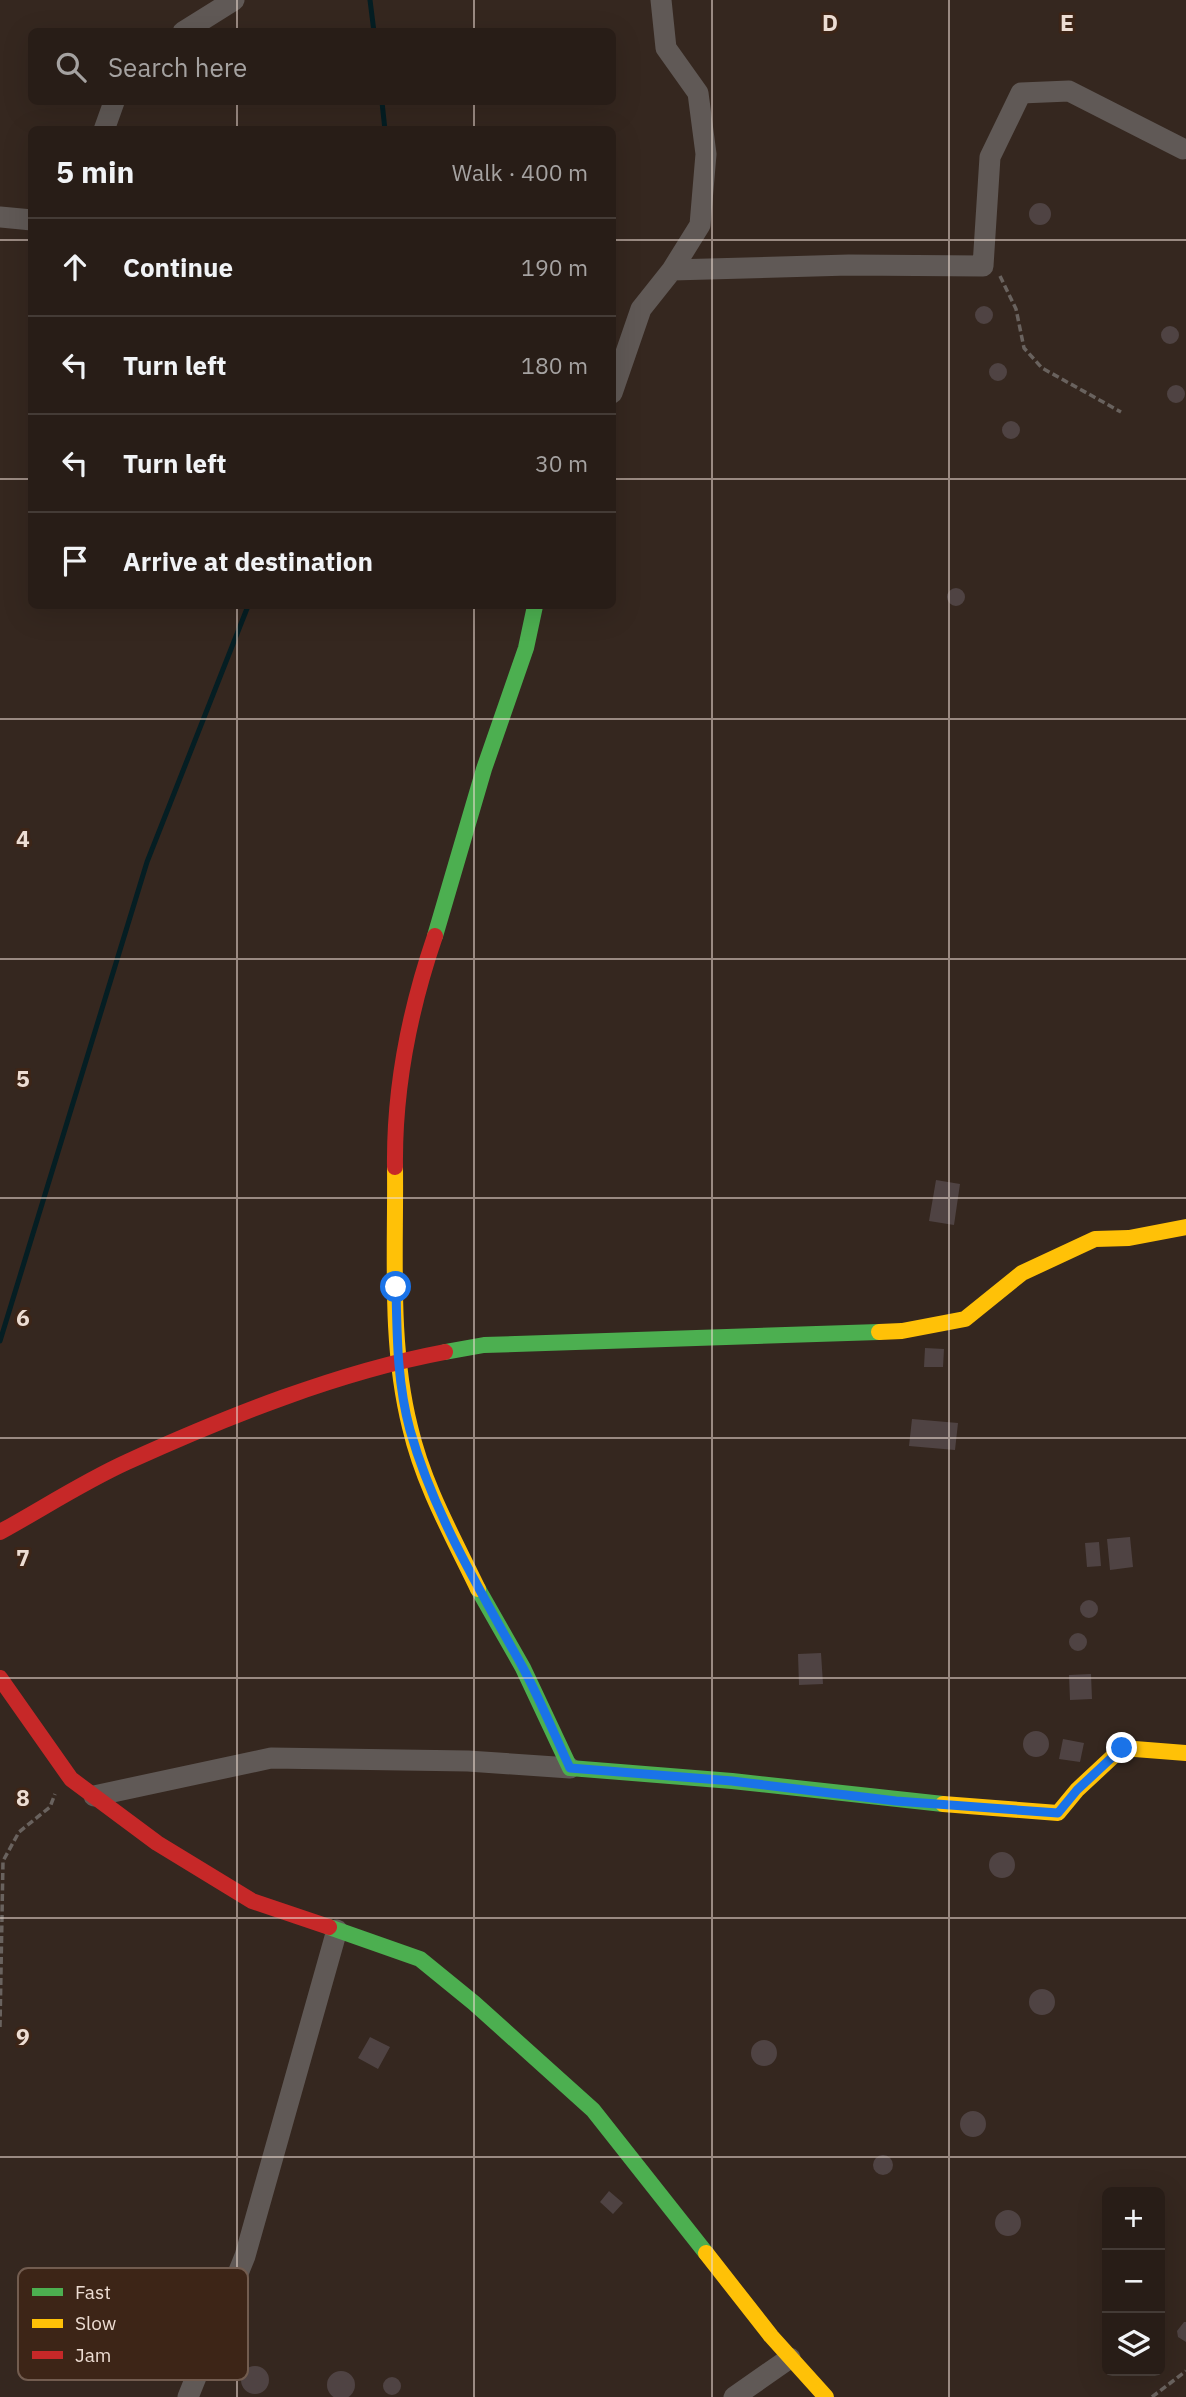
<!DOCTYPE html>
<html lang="en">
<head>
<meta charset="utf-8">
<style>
	body { margin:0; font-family:"IBM Plex Sans",sans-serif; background:#342a24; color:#f1f3f6 }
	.controls { position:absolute; right:21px; bottom:21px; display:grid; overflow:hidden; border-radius:10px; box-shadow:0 7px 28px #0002 }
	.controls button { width:63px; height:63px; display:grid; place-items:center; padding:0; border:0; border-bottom:2px solid #443b36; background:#281d17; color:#f1f3f6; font:35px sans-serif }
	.stop { position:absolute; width:21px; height:21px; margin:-16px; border:5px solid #1a73e8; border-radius:50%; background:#fff }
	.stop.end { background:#1a73e8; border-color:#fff; box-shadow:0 2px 7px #0008 }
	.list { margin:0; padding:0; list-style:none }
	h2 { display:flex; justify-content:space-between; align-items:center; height:91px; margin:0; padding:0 28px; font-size:30px }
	h2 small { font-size:23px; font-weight:400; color:#a5a2a1 }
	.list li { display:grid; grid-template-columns:46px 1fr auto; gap:21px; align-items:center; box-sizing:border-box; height:98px; padding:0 28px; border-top:2px solid #443b36 }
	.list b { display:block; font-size:26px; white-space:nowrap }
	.list em { font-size:23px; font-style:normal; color:#a5a2a1 }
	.icon { flex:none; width:38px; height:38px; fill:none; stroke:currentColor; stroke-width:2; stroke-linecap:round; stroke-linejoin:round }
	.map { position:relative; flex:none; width:1186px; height:2397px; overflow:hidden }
	.search { position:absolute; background:#281d17; box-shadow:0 7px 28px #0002; left:28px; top:28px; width:588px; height:77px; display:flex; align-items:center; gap:18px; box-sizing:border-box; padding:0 24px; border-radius:10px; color:#a5a2a1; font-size:26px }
	.panel { position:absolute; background:#281d17; box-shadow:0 7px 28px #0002; left:28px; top:126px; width:588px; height:483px; border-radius:10px }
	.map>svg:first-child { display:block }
</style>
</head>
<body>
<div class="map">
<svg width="1186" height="2397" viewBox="0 0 1186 2397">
	<rect width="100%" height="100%" fill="#35271f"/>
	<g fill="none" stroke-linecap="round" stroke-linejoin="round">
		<path stroke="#051e23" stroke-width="5" d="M370,0L374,32
			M382,102L385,130
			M0,1341L147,862L248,606"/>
	</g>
	<path fill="#4f4343" d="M1029 214a11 11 0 1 1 22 0a11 11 0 1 1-22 0Z
		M975 315a9 9 0 1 1 18 0a9 9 0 1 1-18 0Z
		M1161 335a9 9 0 1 1 18 0a9 9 0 1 1-18 0Z
		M989 372a9 9 0 1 1 18 0a9 9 0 1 1-18 0Z
		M1167 394a9 9 0 1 1 18 0a9 9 0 1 1-18 0Z
		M1002 430a9 9 0 1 1 18 0a9 9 0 1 1-18 0Z
		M947 597a9 9 0 1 1 18 0a9 9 0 1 1-18 0Z
		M936,1180L960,1184L954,1225L929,1221Z
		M925,1348L944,1349L943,1367H924Z
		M912,1419L958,1423L955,1450L909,1446Z
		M1130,1537L1133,1567L1110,1570L1107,1539Z
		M1099,1542L1101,1566L1087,1567L1085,1543Z
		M1080 1609a9 9 0 1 1 18 0a9 9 0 1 1-18 0Z
		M1069 1642a9 9 0 1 1 18 0a9 9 0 1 1-18 0Z
		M821,1653L823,1684L799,1685L798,1654Z
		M1091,1674L1092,1699L1070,1700L1069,1675Z
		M1023 1744a13 13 0 1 1 26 0a13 13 0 1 1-26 0Z
		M1063,1739L1084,1743L1080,1762L1059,1759Z
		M989 1865a13 13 0 1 1 26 0a13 13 0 1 1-26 0Z
		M1029 2002a13 13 0 1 1 26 0a13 13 0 1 1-26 0Z
		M370,2037L390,2047L378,2069L358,2058Z
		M751 2053a13 13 0 1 1 26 0a13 13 0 1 1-26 0Z
		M960 2124a13 13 0 1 1 26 0a13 13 0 1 1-26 0Z
		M873 2165a10 10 0 1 1 20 0a10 10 0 1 1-20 0Z
		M609,2191L623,2203L613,2214L600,2202Z
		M995 2223a13 13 0 1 1 26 0a13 13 0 1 1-26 0Z
		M1184,2322H1186V2342L1178,2337L1177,2331Z
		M241 2380a14 14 0 1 1 28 0a14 14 0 1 1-28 0Z
		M327 2385a14 14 0 1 1 28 0a14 14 0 1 1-28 0Z
		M383 2386a9 9 0 1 1 18 0a9 9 0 1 1-18 0Z"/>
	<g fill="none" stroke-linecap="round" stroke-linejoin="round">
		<path stroke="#69625e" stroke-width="3.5" stroke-dasharray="7 3.5" stroke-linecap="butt" d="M1000,276L1016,309L1024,348L1042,368L1121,412
			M0,2027L3,1861L19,1832L50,1807L55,1794
			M1152,2397L1186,2371"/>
		<path stroke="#605956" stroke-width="21" d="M183,32L234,0
			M104,130L114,102
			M0,217L32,220
			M672,270L849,265L983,266L990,157L1021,93L1069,91L1183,149
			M612,393L641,309L672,270L700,225L706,154L698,93L666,48L661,0
			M94,1796L271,1758L468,1761L570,1768
			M188,2397L245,2256L337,1930
			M734,2397L790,2358"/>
		<path stroke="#4caf50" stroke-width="16" d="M435,936L484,769L526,648L535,606
			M445,1352L484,1345L879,1332
			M478,1589L523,1668L570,1768L732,1781L943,1804
			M329,1927L420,1959L474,2003L593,2110L706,2253"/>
		<path stroke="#ffc107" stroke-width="16" d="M395,1167C396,1253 389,1343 410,1427C423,1484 453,1537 478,1589
			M879,1332L902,1331L965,1319L1022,1273L1095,1239L1129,1238L1186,1227
			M943,1804L1058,1813L1077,1790L1122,1748L1186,1753
			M706,2253L771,2336L826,2397"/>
		<path stroke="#c62828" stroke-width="16" d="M395,1167C394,1087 409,1012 435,936
			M0,1532C42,1509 83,1482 127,1462C226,1417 338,1372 445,1352
			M0,1678L71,1779L157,1843L252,1901L329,1927"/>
	</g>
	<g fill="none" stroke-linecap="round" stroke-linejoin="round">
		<path stroke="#1a73e8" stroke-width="9" d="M396,1287C397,1335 397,1383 410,1430C434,1515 480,1590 522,1666C540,1699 554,1734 570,1768L732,1781L896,1801L1058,1813L1077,1790L1122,1748"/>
	</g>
	<path fill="none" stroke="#edddd3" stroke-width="2" stroke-opacity="0.55" d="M237,0V32M474,0V32M712,0V2397M949,0V2397M237,102V130M474,102V130M0,240H32M612,240H1186M0,479H32M612,479H1186M237,606V2397M474,606V2397M0,719H1186M0,959H1186M0,1198H1186M0,1438H1186M0,1678H1186M0,1918H1186M0,2157H1186"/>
	<rect x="18" y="2268" width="230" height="112" rx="10" fill="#3d2517" stroke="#725c4f" stroke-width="2"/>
	<rect x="32" y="2288" width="31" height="8" fill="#4caf50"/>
	<rect x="32" y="2319" width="31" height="9" fill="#ffc107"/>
	<rect x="32" y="2351" width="31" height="8" fill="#c62828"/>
	<g font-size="19" fill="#edddd3">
		<text x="75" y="2299">Fast</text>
		<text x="75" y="2330">Slow</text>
		<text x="75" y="2362">Jam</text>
	</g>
	<g font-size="23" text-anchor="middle" font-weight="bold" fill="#edddd3" stroke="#3d2517" stroke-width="6" stroke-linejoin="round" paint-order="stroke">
		<text x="830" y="31">D</text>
		<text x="1067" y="31">E</text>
		<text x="23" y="847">4</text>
		<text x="23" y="1087">5</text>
		<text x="23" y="1326">6</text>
		<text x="23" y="1566">7</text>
		<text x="23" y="1806">8</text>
		<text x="23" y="2045">9</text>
	</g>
</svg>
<div class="controls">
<button>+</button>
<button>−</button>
<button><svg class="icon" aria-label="layers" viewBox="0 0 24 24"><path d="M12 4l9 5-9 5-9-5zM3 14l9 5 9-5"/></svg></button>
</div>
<div class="stop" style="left:396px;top:1287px"></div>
<div class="stop end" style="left:1122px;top:1748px"></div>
<div class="search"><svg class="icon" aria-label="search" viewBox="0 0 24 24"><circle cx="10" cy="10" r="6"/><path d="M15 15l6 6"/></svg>Search here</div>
<section class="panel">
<h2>5 min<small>Walk · 400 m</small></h2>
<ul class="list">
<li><svg class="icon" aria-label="ahead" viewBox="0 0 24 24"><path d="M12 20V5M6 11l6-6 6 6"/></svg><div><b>Continue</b></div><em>190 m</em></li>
<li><svg class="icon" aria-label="left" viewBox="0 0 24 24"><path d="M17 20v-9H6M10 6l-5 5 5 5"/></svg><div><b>Turn left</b></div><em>180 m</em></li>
<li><svg class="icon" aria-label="left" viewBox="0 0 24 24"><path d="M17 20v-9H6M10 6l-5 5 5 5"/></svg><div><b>Turn left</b></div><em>30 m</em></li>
<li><svg class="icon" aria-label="arrive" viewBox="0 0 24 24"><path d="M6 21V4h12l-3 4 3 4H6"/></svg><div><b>Arrive at destination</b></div></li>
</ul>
</section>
</div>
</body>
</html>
